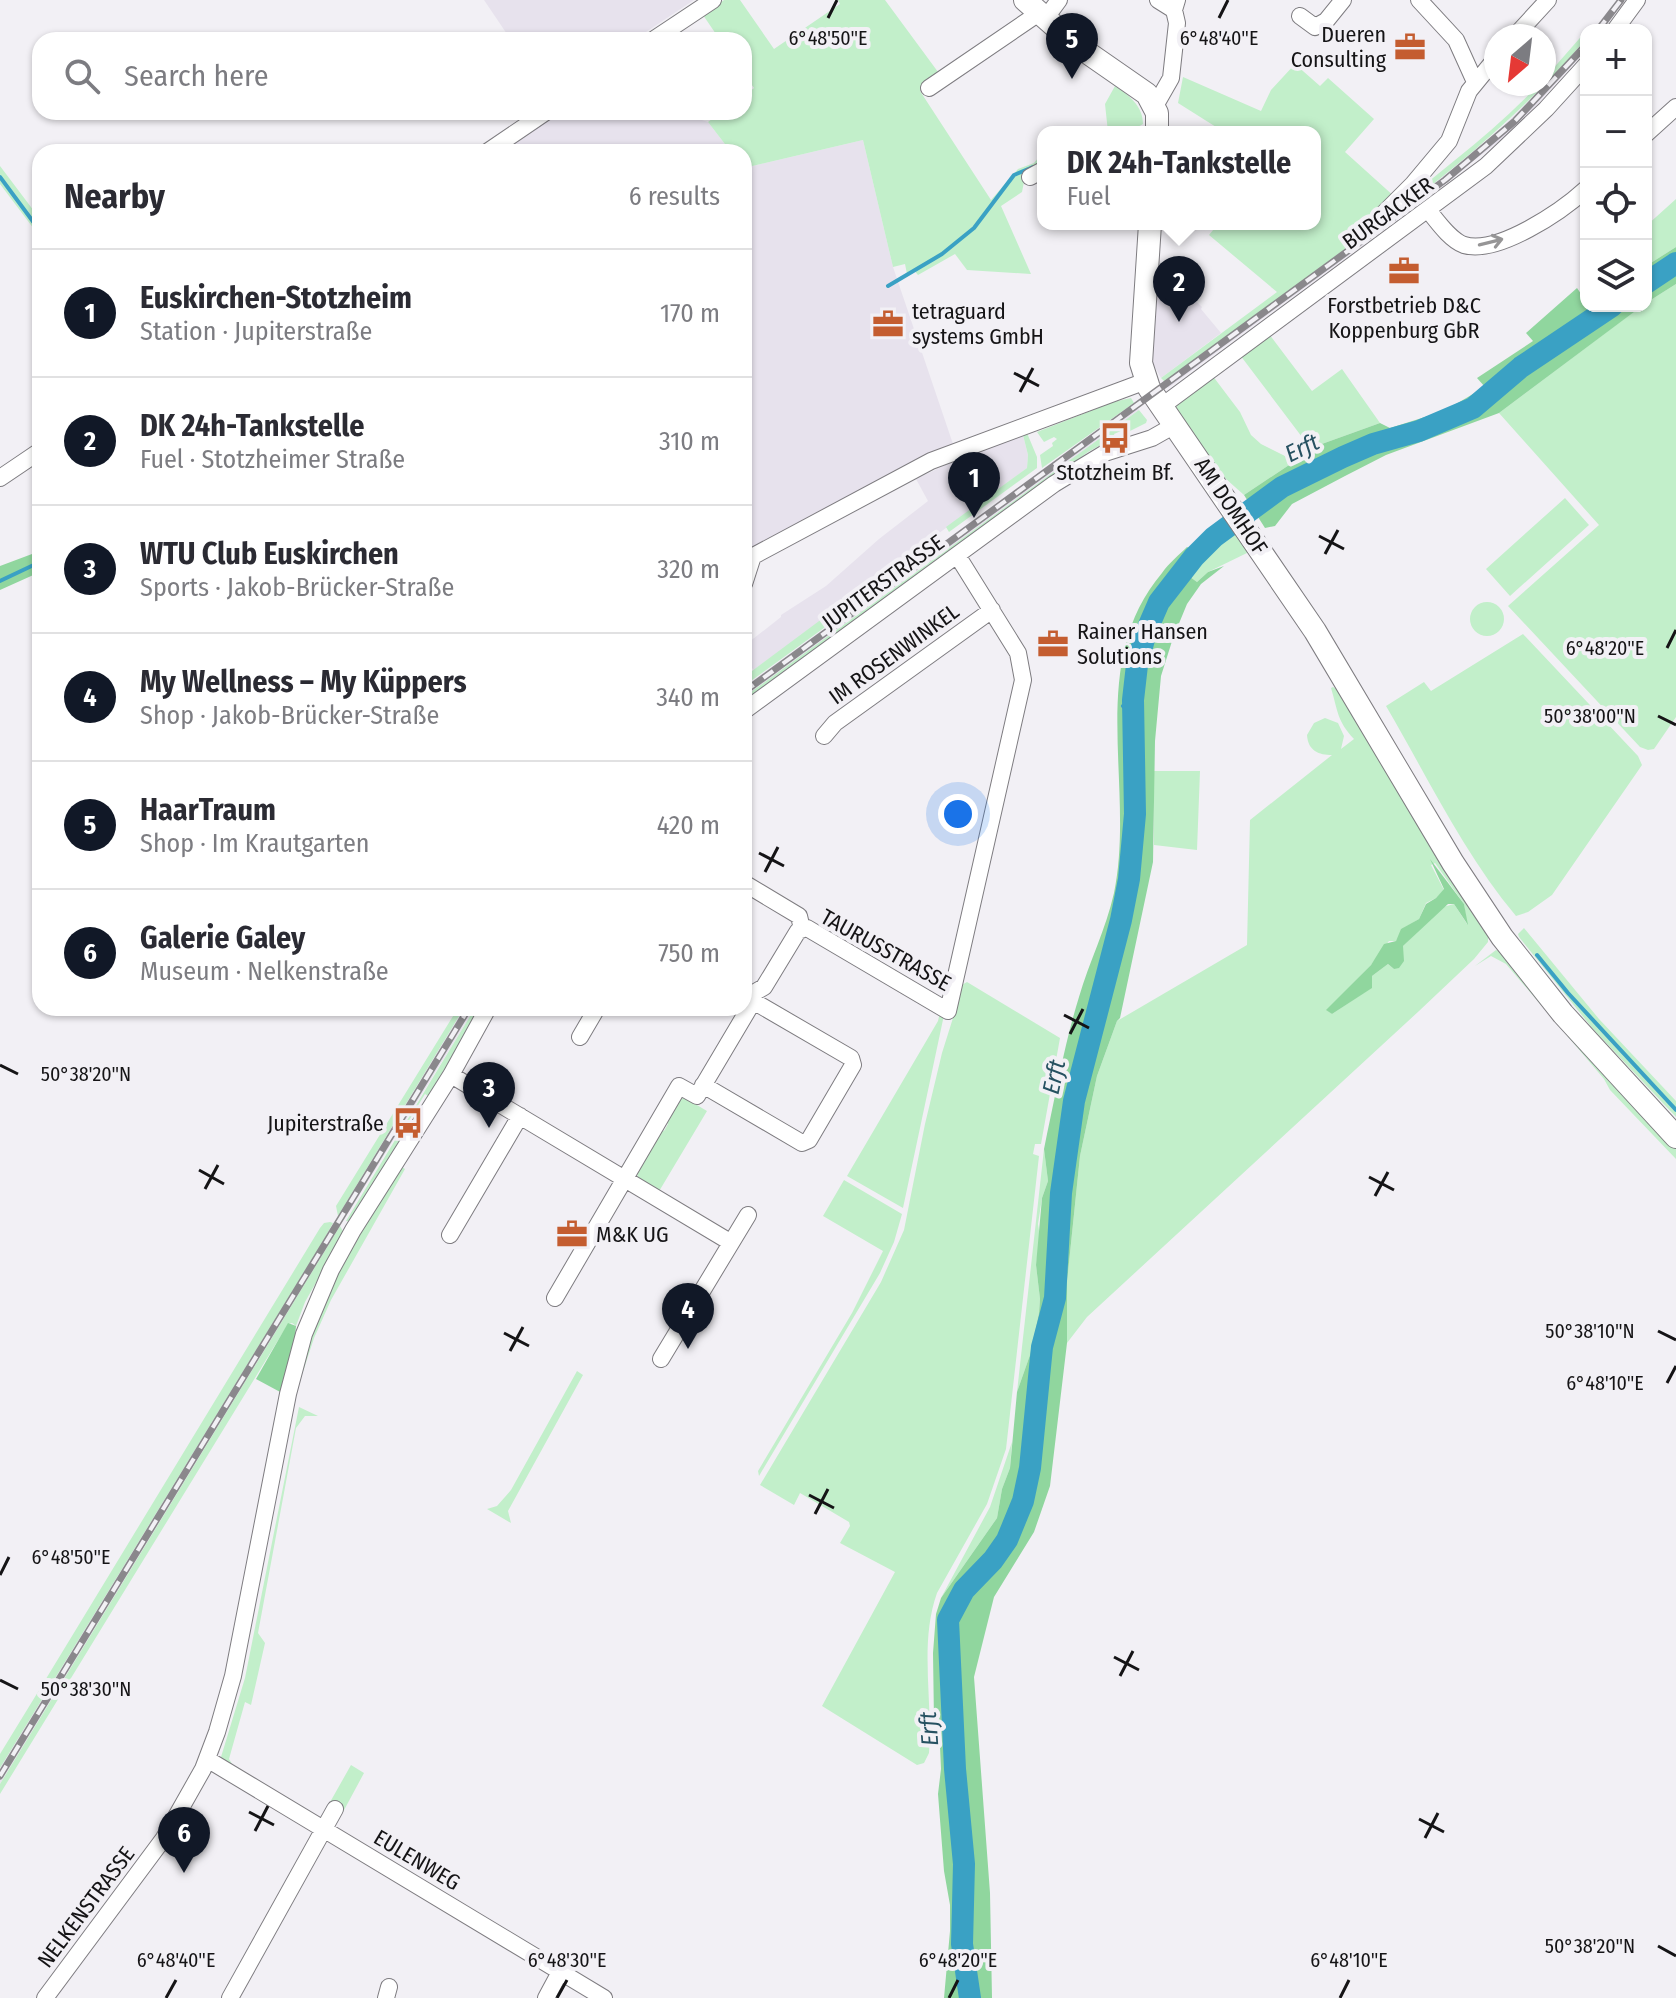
<!DOCTYPE html>
<html lang="en">
<head>
<meta charset="utf-8">
<style>
	body { margin:0; font-family:"Fira Sans Condensed",sans-serif; background:#f2f2f3; color:#2b2b33 }
	.controls { position:absolute; right:24px; top:24px; display:grid; overflow:hidden; border-radius:16px; box-shadow:0 2px 6px #0004 }
	.controls button { width:72px; height:72px; display:grid; place-items:center; padding:0; border:0; border-bottom:2px solid #e1e1e2; background:#fff; color:#2b2b33; font:40px sans-serif }
	.compass { position:absolute; left:1484px; top:24px; width:72px; height:72px; border-radius:50%; background:#fff; box-shadow:0 2px 6px #0004; rotate:208deg }
	.you { position:absolute; left:958px; top:814px; width:28px; height:28px; margin:-20px; border:6px solid #fff; border-radius:50%; background:#1a73e8; box-shadow:0 0 0 12px #1a73e833 }
	.badge { display:grid; place-items:center; width:52px; height:52px; border-radius:50%; background:#111827; color:#fff; font-size:26px; font-weight:700 }
	.pin { position:absolute; translate:-50% -66px; filter:drop-shadow(0 2px 4px #0008) }
	.pin::after { content:''; position:absolute; top:42px; width:28px; height:24px; background:inherit; clip-path:polygon(0 0,100% 0,50% 100%) }
	.popup { position:absolute; left:1037px; top:126px; width:284px; height:104px; box-sizing:border-box; display:grid; place-content:center; border-radius:16px; background:#fff; filter:drop-shadow(0 2px 6px #0005); font-size:26px; white-space:nowrap; color:#7c7c81 }
	.popup b { font-size:30px; color:#2b2b33 }
	.popup::after { content:''; position:absolute; left:50%; top:100%; margin-left:-16px; border:16px solid transparent; border-top-color:#fff }
	.list { margin:0; padding:0; list-style:none }
	h2 { display:flex; justify-content:space-between; align-items:center; height:104px; margin:0; padding:0 32px; font-size:34px }
	h2 small { font-size:26px; font-weight:400; color:#7c7c81 }
	.list li { display:grid; grid-template-columns:52px 1fr auto; gap:24px; align-items:center; box-sizing:border-box; height:128px; padding:0 32px; border-top:2px solid #e1e1e2 }
	.list b { display:block; font-size:30px; white-space:nowrap }
	.list p { margin:0; font-size:26px; white-space:nowrap; color:#7c7c81 }
	.list em { font-size:26px; font-style:normal; color:#7c7c81 }
	.icon { flex:none; width:44px; height:44px; fill:none; stroke:currentColor; stroke-width:2; stroke-linecap:round; stroke-linejoin:round }
	.map { position:relative; flex:none; width:1676px; height:1998px; overflow:hidden }
	.search { position:absolute; background:#fff; box-shadow:0 2px 6px #0004; left:32px; top:32px; width:720px; height:88px; display:flex; align-items:center; gap:20px; box-sizing:border-box; padding:0 28px; border-radius:24px; color:#7c7c81; font-size:30px }
	.panel { position:absolute; background:#fff; box-shadow:0 2px 6px #0004; left:32px; top:144px; width:720px; height:872px; border-radius:24px }
	.map>svg:first-child { display:block }
</style>
</head>
<body>
<div class="map">
<svg width="1676" height="1998" viewBox="0 0 1676 1998">
	<rect width="100%" height="100%" fill="#f2f0f5"/>
	<path fill="#e7e2ed" d="M484,0H694L634,40H511Z
		M1586,39V50L1533,109L1502,139L1387,227L1385,222L1487,142L1560,70Z
		M557,112H677L708,122L731,152H497Z
		M863,140L893,267L953,444L762,545H755L744,551V168Z
		M1382,222L1385,229L1168,388L1165,382Z
		M1156,278L1174,292L1181,287L1202,307L1201,309L1221,333L1161,378L1151,360Z
		M1134,403L1139,410L744,697V687Z
		M1023,435L1028,455L1027,468L754,670L744,660V646L781,617V615L826,586L879,539L928,501L916,479L954,461Z
		M464,1008H475L344,1220L338,1216Z
		M333,1223L340,1226L0,1784V1768Z"/>
	<path fill="#c2efca" fill-rule="evenodd" d="M724,0H740L774,49L840,4L838,0H885L941,76L920,91L991,200L1018,169L1034,163L1043,152V167L1025,177L1022,192L1001,206L1031,274L967,270L955,254L918,275L913,269L907,274L905,264L893,267L863,140L744,168V152H731L708,122L721,112H744V96L754,88L744,74V40H720L703,15Z
		M1586,31V39C1526,110 1458,166 1385,222L1384,219C1435,174 1492,135 1539,84H1544V79Z
		M1295,64L1320,86L1328,78L1374,119L1345,152L1396,198L1378,218L1382,222L1165,382L1161,378L1277,292L1209,235L1218,224H1315V132H1224L1178,103L1183,77L1261,111L1271,90Z
		M1115,86C1129,95 1143,106 1143,124L1129,132H1108L1105,104Z
		M0,166L40,219V237L0,184Z
		M1676,199V247L1646,266V226Z
		M1676,284V717L1654,749L1648,750L1640,747L1508,606L1599,525L1499,413L1640,307L1646,306V303Z
		M1269,334L1312,391L1342,369L1380,423L1319,445L1244,495L1217,471L1177,411L1176,402L1212,375L1240,412L1251,435L1261,444L1285,456L1308,445L1240,355Z
		M1131,398L1134,403L1042,468L1040,455L1053,446L1052,443L1057,439L1054,437L1044,442L1037,432L1113,402Z
		M1139,410L1147,420L1146,423L1130,431L1128,428L1114,434L1115,437L1088,452L744,703V697Z
		M1027,433L1037,457V468L949,532L946,527L1027,468L1028,455L1023,435Z
		M1565,498L1589,525L1510,596L1486,569Z
		M1235,528L1249,552L1208,572L1197,582L1186,574L1214,543Z
		M932,537L938,545L744,686V677Z
		M1470 619a17 17 0 1 1 34 0a17 17 0 1 1-34 0Z
		M1523,634L1638,756L1642,765L1552,895L1528,912L1516,916C1464,854 1427,776 1386,706L1424,682L1431,691Z
		M1333,687L1350,697L1488,931V942L1474,959L1419,1011L1087,1317L1067,1343V1282L1080,1156L1097,1076L1117,1021L1247,945L1250,820L1332,755C1319,755 1308,751 1307,735L1314,723L1325,718L1338,723L1344,736L1341,749L1354,739C1337,721 1338,711 1331,688ZM1435,863L1464,904L1467,924L1454,904L1443,907L1403,946L1394,969L1388,964L1372,976L1371,988L1332,1014L1327,1010L1371,965L1389,941H1396L1404,928L1419,919L1426,903L1436,898L1444,890L1431,865Z
		M1154,771H1200L1197,850L1154,845Z
		M1524,928L1599,1019L1676,1101V1117L1593,1029L1519,937L1518,934Z
		M1496,950L1502,952L1676,1146V1159L1610,1090L1604,1079L1506,964L1491,956L1475,966Z
		M967,982L1060,1038L1041,1144H1035L1033,1154L1039,1156L1006,1449L987,1504L937,1593C919,1644 933,1700 929,1753L924,1763L917,1765L822,1706L895,1572L840,1543L850,1526L849,1522L800,1493L794,1505L760,1485L881,1282L904,1230L925,1124L942,1053L958,1002L960,986Z
		M458,1008H464L338,1216L336,1206Z
		M475,1008H482L428,1096L425,1094L402,1132L405,1134L351,1222L346,1221Z
		M940,1012L944,1015L903,1208L847,1176L938,1021Z
		M685,1098L707,1111L658,1193L638,1179L637,1173L660,1129L664,1131L668,1124L665,1122L678,1099Z
		M1044,1149L1048,1181L1042,1198L1038,1224L1040,1237L1036,1265L1040,1299L1039,1313L1030,1355L1017,1392Z
		M399,1165L405,1169L331,1300L314,1338L297,1390C309,1308 358,1235 399,1165Z
		M844,1180L902,1214L894,1242L880,1273L759,1476L758,1471L852,1313L883,1251L823,1216Z
		M330,1222L333,1223L323,1241L0,1768V1754L41,1687L320,1228L324,1223Z
		M340,1226L344,1233L305,1302L296,1326L292,1323L288,1324L0,1794V1784Z
		M577,1371L583,1375L508,1511L511,1523L487,1509L497,1506L511,1490Z
		M299,1407L318,1416H305L296,1428L258,1633L265,1643L251,1705L245,1702L229,1759L234,1767L221,1760V1757L245,1678Z
		M1012,1442L1010,1468L1002,1489L997,1518L941,1598L990,1507Z
		M351,1765L364,1773L343,1812L329,1804Z"/>
	<path fill="#90d69e" d="M1676,247V284L1646,303V266Z
		M1577,288L1586,301V306H1642L1499,413L1386,455L1345,476L1292,504L1275,526L1265,528L1244,495L1319,445L1380,423L1390,428L1444,411L1485,387L1477,378L1533,341L1526,333Z
		M1187,547L1195,551L1186,574L1197,582L1208,572L1224,566L1201,584L1187,604L1173,638L1161,676L1155,741L1153,862L1120,1018L1117,1021L1097,1076L1080,1156L1067,1282V1343L1050,1486L1034,1532L994,1597L974,1677L990,1893L992,1998H944L950,1931V1905L944,1871L938,1794L941,1769L939,1724L934,1721L933,1653L936,1614L941,1598L997,1518L1002,1489L1010,1468L1017,1392L1030,1355L1039,1313L1040,1299L1036,1265L1042,1198L1048,1181L1044,1149L1047,1134C1057,1088 1065,1042 1079,997C1089,962 1106,929 1114,893C1136,787 1085,664 1162,573C1169,563 1179,555 1187,547Z
		M40,551V572L0,590V566Z
		M1430,859L1464,904L1468,925L1454,904H1448L1403,946L1404,961L1399,968L1394,969L1388,964L1372,976V988L1332,1014L1326,1010L1371,965L1384,944L1396,941L1401,929L1419,919L1426,904L1436,898L1444,889Z
		M288,1323L296,1326L294,1347L282,1393L256,1379Z"/>
	<g fill="none" stroke-linecap="round" stroke-linejoin="round">
		<path stroke="#3aa1c4" stroke-width="4" d="M0,177L40,231
			M888,286L942,254L974,228L1014,175L1033,167
			M0,581L40,562
			M1123,706L1133,716
			M1537,955L1568,993L1676,1110"/>
		<path stroke="#3aa1c4" stroke-width="22" d="M1646,283L1676,263
			M970,1998L962,1944L964,1864L955,1769L948,1620L964,1590L993,1560L1007,1540L1023,1501L1030,1468L1042,1347L1055,1298L1061,1193L1074,1101L1121,920L1129,879L1135,814L1133,700L1137,665L1146,632L1159,602L1194,557L1214,537L1282,487L1343,457L1373,444L1419,431L1473,408L1521,367L1612,306"/>
		<defs>
			<path id="minor" d="M1158,0L1174,10
				M1419,0L1456,40L1475,82
				M1300,16L1315,27L1326,21L1343,0
				M1045,19L1059,0
				M1615,30L1637,0
				M1515,36L1548,0
				M653,40L713,0
				M929,88L1039,13
				M1155,106L1171,78L1177,23L1174,10L1177,0
				M1646,134L1676,107
				M487,152L546,112
				M1030,177L1043,170
				M1428,210C1437,221 1450,240 1464,245C1498,255 1562,211 1586,189
				M1384,213L1413,184L1449,141L1469,91L1496,58
				M1162,406L1486,166L1546,109L1586,65
				M0,478L40,451
				M744,561L931,461L1146,381
				M744,584L753,556
				M744,711L1054,484L1105,453L1152,438L1175,425
				M824,736L835,723L992,610
				M744,883L799,916L802,929
				M752,994L764,987L798,931L807,928L948,1011L1023,680L1018,653L957,555
				M580,1037L597,1008
				M451,1075L730,1242
				M703,1085L802,1143L809,1140L853,1065L851,1058L753,1001
				M450,1235L520,1116
				M555,1298L679,1086L697,1096L751,1005L752,994
				M661,1359L748,1215
				M207,1759L604,1998
				M45,1998L164,1838L203,1769L217,1732L233,1676L288,1394L304,1334L331,1270L353,1230L451,1075L488,1008
				M230,1998L335,1809
				M386,1998L389,1987
				M546,1998L560,1972"/>
			<path id="major" d="M1025,0L1075,44L1147,94L1157,113V132
				M1150,224L1141,363L1149,388L1315,631L1453,863L1502,937L1563,1014L1676,1137"/>
		</defs>
		<use href="#minor" stroke="#7e7c80" stroke-width="18"/>
		<use href="#major" stroke="#7e7c80" stroke-width="24"/>
		<use href="#minor" stroke="#fff" stroke-width="16"/>
		<use href="#major" stroke="#fff" stroke-width="22"/>
		<defs>
			<path id="rail" d="M1598,30L1621,0
				M744,692L1445,180L1515,121L1586,45
				M0,1776L469,1008"/>
		</defs>
		<use href="#rail" stroke="#8a888c" stroke-width="7"/>
		<use href="#rail" stroke="#f2f0f5" stroke-width="4" stroke-dasharray="12" stroke-linecap="butt"/>
	</g>
	<defs><path id="oneway-shaft" d="M-6 0H5M1.5-3L5.5 0L1.5 3" fill="none" stroke-width="1.6" stroke-linecap="round" stroke-linejoin="round" transform="scale(2)"/></defs>
	<use stroke="#969596" href="#oneway-shaft" transform="translate(1491 242) rotate(-14)"/>
	<path fill="none" stroke="#151416" stroke-width="3" d="M828,18L837,0M1219,18L1228,0M1014,373L1039,386M1020,392L1033,368M1319,536L1344,549M1325,554L1338,530M1667,648L1676,630M1658,716L1676,725M759,853L784,866M765,872L778,847M1064,1015L1089,1028M1070,1034L1083,1009M0,1065L18,1074M199,1170L224,1184M1369,1177L1394,1190M205,1189L218,1165M1375,1196L1388,1172M1658,1331L1676,1340M504,1333L529,1346M510,1351L523,1327M1667,1383L1676,1366M809,1495L834,1508M815,1514L828,1489M0,1575L9,1557M1114,1657L1139,1670M1120,1676L1133,1651M0,1680L18,1689M249,1812L274,1825M1419,1819L1444,1832M255,1831L268,1806M1425,1838L1438,1813M1658,1946L1676,1956M166,1998L176,1980M557,1998L567,1980M949,1998L958,1980M1340,1998L1349,1980"/>
	<defs>
		<symbol id="office-bare" viewBox="-9 -9 18 18"><path d="M-6-3h4V-5.5h4V-3h4V5H-6ZM-1-4.5V-3h2v-1.5ZM-6 0V1H6V0Z" fill="#c45d30" stroke="#f2f0f5" stroke-width="2.5" paint-order="stroke"/></symbol>
		<symbol id="bus-bare" viewBox="-9 -9 18 18"><path d="M-5-6H5V4H4V6H2V4H-2V6H-4V4H-5ZM-3.5-4V0h7V-4ZM-3.5 1.2v1.5H-2V1.2ZM2 1.2v1.5H3.5V1.2Z" fill="#c45d30" stroke="#f2f0f5" stroke-width="2.5" paint-order="stroke"/></symbol>
	</defs>
	<g fill-rule="evenodd">
		<use href="#office-bare" x="1388" y="25" width="44" height="44"/>
		<use href="#office-bare" x="1382" y="249" width="44" height="44"/>
		<use href="#office-bare" x="866" y="302" width="44" height="44"/>
		<use href="#bus-bare" x="1093" y="416" width="44" height="44"/>
		<use href="#office-bare" x="1031" y="622" width="44" height="44"/>
		<use href="#bus-bare" x="386" y="1101" width="44" height="44"/>
		<use href="#office-bare" x="550" y="1212" width="44" height="44"/>
	</g>
	<g text-anchor="middle" dominant-baseline="central" stroke-width="8" stroke-linejoin="round" paint-order="stroke">
		<g font-size="22" fill="#151416" stroke="#f2f0f5" text-anchor="start">
			<text x="1386" y="34" text-anchor="end">Dueren<tspan x="1386" dy="25">Consulting</tspan></text>
			<text x="1404" y="305" text-anchor="middle">Forstbetrieb D&amp;C<tspan x="1404" dy="25">Koppenburg GbR</tspan></text>
			<text x="912" y="311">tetraguard<tspan x="912" dy="25">systems GmbH</tspan></text>
			<text x="1115" y="472" text-anchor="middle">Stotzheim Bf.</text>
			<text x="1077" y="631">Rainer Hansen<tspan x="1077" dy="25">Solutions</tspan></text>
			<text x="384" y="1123" text-anchor="end">Jupiterstraße</text>
			<text x="596" y="1234">M&amp;K UG</text>
		</g>
		<g font-size="22" fill="#151416" stroke="#f2f0f5">
			<text transform="translate(1388 213) rotate(-36)">BURGACKER</text>
			<text transform="translate(1231 506) rotate(56)">AM DOMHOF</text>
			<text transform="translate(883 582) rotate(-36)">JUPITERSTRASSE</text>
			<text transform="translate(894 654) rotate(-36)">IM ROSENWINKEL</text>
			<text transform="translate(886 950) rotate(29)">TAURUSSTRASSE</text>
			<text transform="translate(417 1860) rotate(31)">EULENWEG</text>
			<text transform="translate(86 1907) rotate(-53)">NELKENSTRASSE</text>
		</g>
		<g font-size="24" font-style="italic" fill="#265161" stroke="#f2f0f5">
			<text transform="translate(1302 448) rotate(-26)">Erft</text>
			<text transform="translate(1054 1077) rotate(-78)">Erft</text>
			<text transform="translate(929 1729) rotate(-94)">Erft</text>
		</g>
	</g>
	<g font-size="20" text-anchor="middle" fill="#151416" stroke="#f2f0f5" stroke-width="8" stroke-linejoin="round" paint-order="stroke">
		<text x="828" y="45">6°48'50"E</text>
		<text x="1219" y="45">6°48'40"E</text>
		<text x="1605" y="655">6°48'20"E</text>
		<text x="1590" y="723">50°38'00"N</text>
		<text x="86" y="1081">50°38'20"N</text>
		<text x="1590" y="1338">50°38'10"N</text>
		<text x="1605" y="1390">6°48'10"E</text>
		<text x="71" y="1564">6°48'50"E</text>
		<text x="86" y="1696">50°38'30"N</text>
		<text x="1590" y="1953">50°38'20"N</text>
		<text x="176" y="1967">6°48'40"E</text>
		<text x="567" y="1967">6°48'30"E</text>
		<text x="958" y="1967">6°48'20"E</text>
		<text x="1349" y="1967">6°48'10"E</text>
	</g>
</svg>
<div class="controls">
<button>+</button>
<button>−</button>
<button><svg class="icon" aria-label="locate" viewBox="0 0 24 24"><circle cx="12" cy="12" r="6"/><path d="M12 2v4M12 18v4M2 12h4M18 12h4"/></svg></button>
<button><svg class="icon" aria-label="layers" viewBox="0 0 24 24"><path d="M12 4l9 5-9 5-9-5zM3 14l9 5 9-5"/></svg></button>
</div>
<svg class="compass" viewBox="-18 -18 36 36"><path d="M0-13l5 13h-10z" fill="#e53935"/><path d="M0 13l5-13h-10z" fill="#7c7c81"/></svg>
<div class="you"></div>
<div class="pin badge" style="left:974px;top:518px">1</div>
<div class="pin badge" style="left:1179px;top:322px">2</div>
<div class="popup"><b>DK 24h-Tankstelle</b>Fuel</div>
<div class="pin badge" style="left:489px;top:1128px">3</div>
<div class="pin badge" style="left:688px;top:1349px">4</div>
<div class="pin badge" style="left:1072px;top:79px">5</div>
<div class="pin badge" style="left:184px;top:1873px">6</div>
<div class="search"><svg class="icon" aria-label="search" viewBox="0 0 24 24"><circle cx="10" cy="10" r="6"/><path d="M15 15l6 6"/></svg>Search here</div>
<section class="panel">
<h2>Nearby<small>6 results</small></h2>
<ul class="list">
<li><span class="badge">1</span><div><b>Euskirchen-Stotzheim</b><p>Station · Jupiterstraße</p></div><em>170 m</em></li>
<li><span class="badge">2</span><div><b>DK 24h-Tankstelle</b><p>Fuel · Stotzheimer Straße</p></div><em>310 m</em></li>
<li><span class="badge">3</span><div><b>WTU Club Euskirchen</b><p>Sports · Jakob-Brücker-Straße</p></div><em>320 m</em></li>
<li><span class="badge">4</span><div><b>My Wellness – My Küppers</b><p>Shop · Jakob-Brücker-Straße</p></div><em>340 m</em></li>
<li><span class="badge">5</span><div><b>HaarTraum</b><p>Shop · Im Krautgarten</p></div><em>420 m</em></li>
<li><span class="badge">6</span><div><b>Galerie Galey</b><p>Museum · Nelkenstraße</p></div><em>750 m</em></li>
</ul>
</section>
</div>
</body>
</html>
